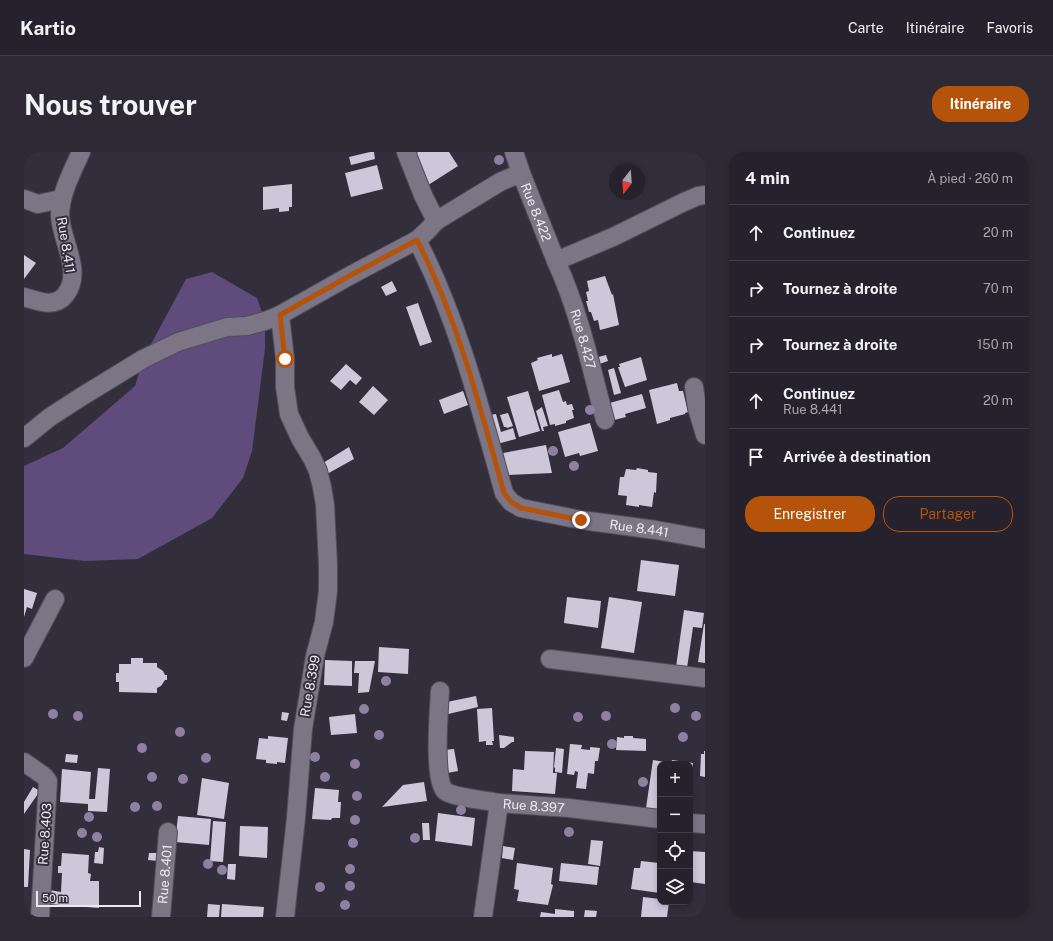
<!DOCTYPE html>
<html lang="fr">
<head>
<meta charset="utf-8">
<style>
	body { margin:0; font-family:"Public Sans",sans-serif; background:#2e2a35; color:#f1f3f6 }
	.controls { position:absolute; right:12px; bottom:12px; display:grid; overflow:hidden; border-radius:8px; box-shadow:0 2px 6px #0003 }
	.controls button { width:36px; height:36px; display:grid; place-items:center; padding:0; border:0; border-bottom:1px solid #423f49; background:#26222d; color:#f1f3f6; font:20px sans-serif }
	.compass { position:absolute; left:585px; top:12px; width:36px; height:36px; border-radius:50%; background:#26222d; box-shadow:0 2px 6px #0003; rotate:197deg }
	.scale { position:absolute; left:12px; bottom:10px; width:105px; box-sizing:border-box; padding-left:4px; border:2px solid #ece8f2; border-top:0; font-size:11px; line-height:14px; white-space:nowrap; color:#ece8f2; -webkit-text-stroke:3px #332e3c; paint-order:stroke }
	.stop { position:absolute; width:12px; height:12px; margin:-9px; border:3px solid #b45309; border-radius:50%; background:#fff }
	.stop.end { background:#b45309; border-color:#fff; box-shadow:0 1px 4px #0008 }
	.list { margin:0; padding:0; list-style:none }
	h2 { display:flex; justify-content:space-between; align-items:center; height:52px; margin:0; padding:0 16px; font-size:17px }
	h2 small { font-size:13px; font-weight:400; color:#a4a4aa }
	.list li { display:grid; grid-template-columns:26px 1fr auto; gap:12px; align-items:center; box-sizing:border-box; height:56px; padding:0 16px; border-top:1px solid #423f49 }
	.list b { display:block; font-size:15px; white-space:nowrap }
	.list p { margin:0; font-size:13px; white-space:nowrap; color:#a4a4aa }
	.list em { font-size:13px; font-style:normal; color:#a4a4aa }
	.actions { display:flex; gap:8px; padding:12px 16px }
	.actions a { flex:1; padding:9px 0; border:1px solid #b45309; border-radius:16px; text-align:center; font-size:14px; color:#b45309 }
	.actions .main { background:#b45309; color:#fff }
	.icon { flex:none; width:22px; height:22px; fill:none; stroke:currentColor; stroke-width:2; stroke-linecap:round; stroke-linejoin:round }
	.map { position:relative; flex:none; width:681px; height:765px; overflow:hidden; border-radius:16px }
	header { display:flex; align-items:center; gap:24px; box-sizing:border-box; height:56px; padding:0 20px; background:#26222d; border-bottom:1px solid #423f49 }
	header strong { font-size:19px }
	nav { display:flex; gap:22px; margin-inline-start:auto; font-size:14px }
	.intro { display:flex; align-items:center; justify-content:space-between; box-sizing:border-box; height:96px; padding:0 24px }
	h1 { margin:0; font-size:28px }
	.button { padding:10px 18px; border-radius:16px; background:#b45309; color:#fff; font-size:14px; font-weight:700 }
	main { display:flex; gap:24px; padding:0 24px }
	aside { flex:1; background:#26222d; border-radius:16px; box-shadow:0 2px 6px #0003 }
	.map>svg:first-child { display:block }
</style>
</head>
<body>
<header>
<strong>Kartio</strong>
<nav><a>Carte</a><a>Itinéraire</a><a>Favoris</a></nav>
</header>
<div class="intro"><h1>Nous trouver</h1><a class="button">Itinéraire</a></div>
<main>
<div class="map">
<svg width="681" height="765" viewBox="0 0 681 765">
	<rect width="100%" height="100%" fill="#332e3c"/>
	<path fill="#604b7d" d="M188,120L233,146L241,169V197L228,299L219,326L188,366L114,407L61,409L0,402V314L39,296L111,234L119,207L162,127Z"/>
	<path fill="#cec7da" d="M346,0H350L351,7L327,13L325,5Z
		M394,0H425L434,14L398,37L391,2Z
		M353,13L359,37L327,45L321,21Z
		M268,32V55H265V59L255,60V56L239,58V35Z
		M0,103L12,111L0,127Z
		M581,124L588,143L589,142L595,173L576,178L574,168L570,169L567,160H565L562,149H564L562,140L565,139L563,129Z
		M368,129L373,139L362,144L357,135Z
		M394,151L408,190L396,194L382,155Z
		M528,202V205L538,202L546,230L515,239L507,211L514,208L513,206Z
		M582,203L584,209L570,214L567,207Z
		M617,205L623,228L601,235L594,215H596L595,212Z
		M322,212L338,226L332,233L326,228L317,238L306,229Z
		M590,216L597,241L590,243L584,218Z
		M653,231L655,239H659L664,260L661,261V262L646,266V268L633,272L625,238Z
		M349,234L364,248L350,263L335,250Z
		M535,238L539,250L542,249L543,253L548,252L550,258H548L550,266L542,269V271L531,274V272L526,273L518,243Z
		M439,239L444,253L420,262L415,248Z
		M504,239L516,279L495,285L483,245Z
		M618,242L622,256L601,262L602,265L586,269L582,252Z
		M518,255L524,274L519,275L520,279H518L512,259Z
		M484,261L489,274L483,276L482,275H480L476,263Z
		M472,262L477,280L489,276L492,287L473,292L466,263Z
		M566,271L574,299L556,304L555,301L541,305L534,280Z
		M522,293L528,321L484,323L479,301Z
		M325,295L330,307L303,322L299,311Z
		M613,316L624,318V320L633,321L632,341L630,340L628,355L615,353V355L602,353L603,344L594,343L596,325H600L602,317L612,318Z
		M617,408L655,413L651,444L613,439Z
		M0,437L13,441L8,457L3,455L0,465Z
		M543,445L577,449L574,476L540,471Z
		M585,445L618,450L610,501L577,496Z
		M660,458L680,461L678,476L669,475L662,523L651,522Z
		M680,472H681V511L674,510Z
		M355,495L385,497L384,522L354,520Z
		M107,506H119V511H133V515L139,519L141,523H143V528H141L137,534L133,536V541L95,540V530H92V521H95V512H107Z
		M301,508L328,509V534L300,533Z
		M331,509H351L345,540L334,541L335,521H330Z
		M452,544L454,555L420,563L418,551Z
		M468,556L470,589H468L469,593H462V589L455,590L453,557Z
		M258,560L265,561L263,569L257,568Z
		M331,562L333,581L307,583L305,565Z
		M475,583L490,585V590H488L480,596H476Z
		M244,584L264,586L261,611L253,610V612L242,611V608L232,607L235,586L244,587Z
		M600,584H609V586L622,587V599L592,598L593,585L600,586Z
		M546,592L558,593L557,597L566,598V595L576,596L574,609H571L570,622L564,621L562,637L552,636L554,620L551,619L550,623L543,622Z
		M532,596L540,597L538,621L531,620V616L530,615Z
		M430,597L434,619L418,622L419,598Z
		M501,599L530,600L529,621H533L531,642L488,639L489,617L500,618Z
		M680,599H681V625L676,624L677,602H680Z
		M42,602L54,603L53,611L41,610Z
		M629,608L647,611L648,608L669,611L667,625L666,612H636V654L635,658L622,656Z
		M74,616L86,617L83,660L64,659V652L36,650L38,617L67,620L65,647H71Z
		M178,626L205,631L200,667L173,663Z
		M400,630L403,649L358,655L379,633Z
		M9,635L16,639L0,662V650Z
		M291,636L315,638L314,650H317L316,666H308L307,668L288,667Z
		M414,661L451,666L448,694L411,689Z
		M154,664L187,667L185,693L151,690Z
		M189,669L202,670L199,710L186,709Z
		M398,671H405L406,688H399Z
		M216,674L244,675L243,706L215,704Z
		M567,688L579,689L576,714L564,712Z
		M479,694L491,696L489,708L478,706Z
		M75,695L80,696L79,712L70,711L71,700H74Z
		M0,697L6,698L4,735H0Z
		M666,699L681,700V732L666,730Z
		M38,701L65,703L64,721L67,722L66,729H75V756L24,752L25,738L37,740L38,721H34V714H37Z
		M125,701H134V709L124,708Z
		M617,709L635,711L636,741L607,737L610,716H616Z
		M493,711L529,716L527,732L529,733L524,753L493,749L495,738L490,737Z
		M537,711L575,715L573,733L535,729Z
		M204,712H212L211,728L203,727Z
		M619,745L636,747V750H645L643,765H617Z
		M650,750H662V753L650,751Z
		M184,752L196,753L195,765H183Z
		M198,752L240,755L239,765H197Z
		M531,757L550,759V765H516L517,760L531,762Z
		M561,758L573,759L572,765H560Z"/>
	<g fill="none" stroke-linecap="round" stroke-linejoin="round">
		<defs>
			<g id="minor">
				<path id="s1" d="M382,0L399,43L412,69L476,30L497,21L532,109L589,85L660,50L674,44L681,43"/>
				<path d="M490,0L497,21"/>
				<path d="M0,47L14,52L37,47"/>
				<path id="s2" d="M393,88C434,168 456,255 480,341L487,350L497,356L557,368L632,378L681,387"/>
				<path id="s3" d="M532,109C555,159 567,215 581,268"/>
				<path d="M0,145C14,149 31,157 42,142C59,119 37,88 36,64C36,42 48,20 57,0"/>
				<path d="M256,163L261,207V235L265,262L276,286L288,306L294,319L298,335L301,353L304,413V439L300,470L291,504L279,577L272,666L261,765"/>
				<path d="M670,235L673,256L681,283"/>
				<path d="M0,286L26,265L57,245L119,207L154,190L203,175L223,174L241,169L256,163L327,123L393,88L403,79L412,69"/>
				<path d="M0,506L31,447"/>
				<path d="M526,507L681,526"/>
				<path d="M416,539C415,556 409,629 421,639C428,645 465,649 475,651"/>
				<path d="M0,610L20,624L24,629L16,765"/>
				<path d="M666,671L681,672"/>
				<path id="s4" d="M137,765L144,680"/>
				<path id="s5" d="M459,765L475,651L545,656L636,667"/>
			</g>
		</defs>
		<use href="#minor" stroke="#514d59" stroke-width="20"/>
		<use href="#minor" stroke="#7b7586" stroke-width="18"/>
	</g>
	<g fill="#8d80a1">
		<circle cx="475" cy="8" r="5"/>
		<circle cx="566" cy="258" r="5"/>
		<circle cx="529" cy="299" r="5"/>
		<circle cx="550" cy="314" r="5"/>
		<circle cx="362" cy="529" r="5"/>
		<circle cx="651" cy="556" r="5"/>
		<circle cx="340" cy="557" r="5"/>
		<circle cx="29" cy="562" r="5"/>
		<circle cx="54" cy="564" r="5"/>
		<circle cx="582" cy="564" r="5"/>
		<circle cx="672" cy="564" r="5"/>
		<circle cx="554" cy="565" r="5"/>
		<circle cx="156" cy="580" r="5"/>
		<circle cx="355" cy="583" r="5"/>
		<circle cx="659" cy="585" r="5"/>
		<circle cx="588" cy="592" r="5"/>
		<circle cx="118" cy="596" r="5"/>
		<circle cx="291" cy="605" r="5"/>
		<circle cx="182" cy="606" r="5"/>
		<circle cx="331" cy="612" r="5"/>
		<circle cx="128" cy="625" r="5"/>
		<circle cx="301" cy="625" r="5"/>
		<circle cx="159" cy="627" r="5"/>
		<circle cx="619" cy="630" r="5"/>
		<circle cx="333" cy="644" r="5"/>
		<circle cx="133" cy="654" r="5"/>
		<circle cx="111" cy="655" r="5"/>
		<circle cx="437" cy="658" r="5"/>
		<circle cx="65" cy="665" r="5"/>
		<circle cx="331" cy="668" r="5"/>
		<circle cx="545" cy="680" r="5"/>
		<circle cx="58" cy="681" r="5"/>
		<circle cx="73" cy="685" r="5"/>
		<circle cx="391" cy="686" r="5"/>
		<circle cx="329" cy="691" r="5"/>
		<circle cx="184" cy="712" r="5"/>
		<circle cx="326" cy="717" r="5"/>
		<circle cx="198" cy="718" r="5"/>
		<circle cx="326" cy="734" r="5"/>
		<circle cx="296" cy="735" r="5"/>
		<circle cx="321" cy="753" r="5"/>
	</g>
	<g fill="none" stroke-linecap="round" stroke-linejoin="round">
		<path stroke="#b45309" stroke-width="5" d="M261,207L256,163L327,123L393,88C434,168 456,255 480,341L487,350L497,356L557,368"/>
	</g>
	<g text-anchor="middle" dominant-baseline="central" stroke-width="4" stroke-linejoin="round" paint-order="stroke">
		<g font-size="13" fill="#ece8f2" stroke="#332e3c">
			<text stroke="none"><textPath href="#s1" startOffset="215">Rue 8.422</textPath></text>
			<text transform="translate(42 93) rotate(81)">Rue 8.411</text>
			<text stroke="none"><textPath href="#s3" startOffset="83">Rue 8.427</textPath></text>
			<text stroke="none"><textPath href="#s2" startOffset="411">Rue 8.441</textPath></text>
			<text transform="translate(286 534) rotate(-80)">Rue 8.399</text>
			<text stroke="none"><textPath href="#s5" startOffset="150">Rue 8.397</textPath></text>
			<text transform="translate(21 682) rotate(-86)">Rue 8.403</text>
			<text stroke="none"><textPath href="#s4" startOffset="43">Rue 8.401</textPath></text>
		</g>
	</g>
</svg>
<div class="controls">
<button>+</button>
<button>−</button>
<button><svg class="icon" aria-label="locate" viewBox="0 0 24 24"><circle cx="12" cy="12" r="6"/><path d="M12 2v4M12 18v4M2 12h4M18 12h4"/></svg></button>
<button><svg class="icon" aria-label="layers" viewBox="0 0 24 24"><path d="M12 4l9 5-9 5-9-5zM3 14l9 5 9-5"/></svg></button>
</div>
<svg class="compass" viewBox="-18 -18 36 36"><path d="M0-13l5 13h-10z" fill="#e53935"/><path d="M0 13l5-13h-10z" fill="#a4a4aa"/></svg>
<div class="scale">50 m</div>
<div class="stop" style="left:261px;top:207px"></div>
<div class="stop end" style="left:557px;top:368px"></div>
</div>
<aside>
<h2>4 min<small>À pied · 260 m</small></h2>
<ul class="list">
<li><svg class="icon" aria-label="ahead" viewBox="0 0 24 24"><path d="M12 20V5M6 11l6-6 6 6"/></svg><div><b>Continuez</b></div><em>20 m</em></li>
<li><svg class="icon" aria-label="right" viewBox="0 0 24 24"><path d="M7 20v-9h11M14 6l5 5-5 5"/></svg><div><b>Tournez à droite</b></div><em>70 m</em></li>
<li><svg class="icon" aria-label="right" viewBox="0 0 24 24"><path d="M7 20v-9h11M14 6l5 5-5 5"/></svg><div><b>Tournez à droite</b></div><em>150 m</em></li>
<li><svg class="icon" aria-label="ahead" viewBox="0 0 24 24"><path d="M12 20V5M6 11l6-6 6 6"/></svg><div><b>Continuez</b><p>Rue 8.441</p></div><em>20 m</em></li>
<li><svg class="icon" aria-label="arrive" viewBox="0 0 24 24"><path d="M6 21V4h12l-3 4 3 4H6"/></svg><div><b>Arrivée à destination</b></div></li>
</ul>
<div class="actions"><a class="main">Enregistrer</a><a>Partager</a></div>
</aside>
</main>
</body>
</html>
